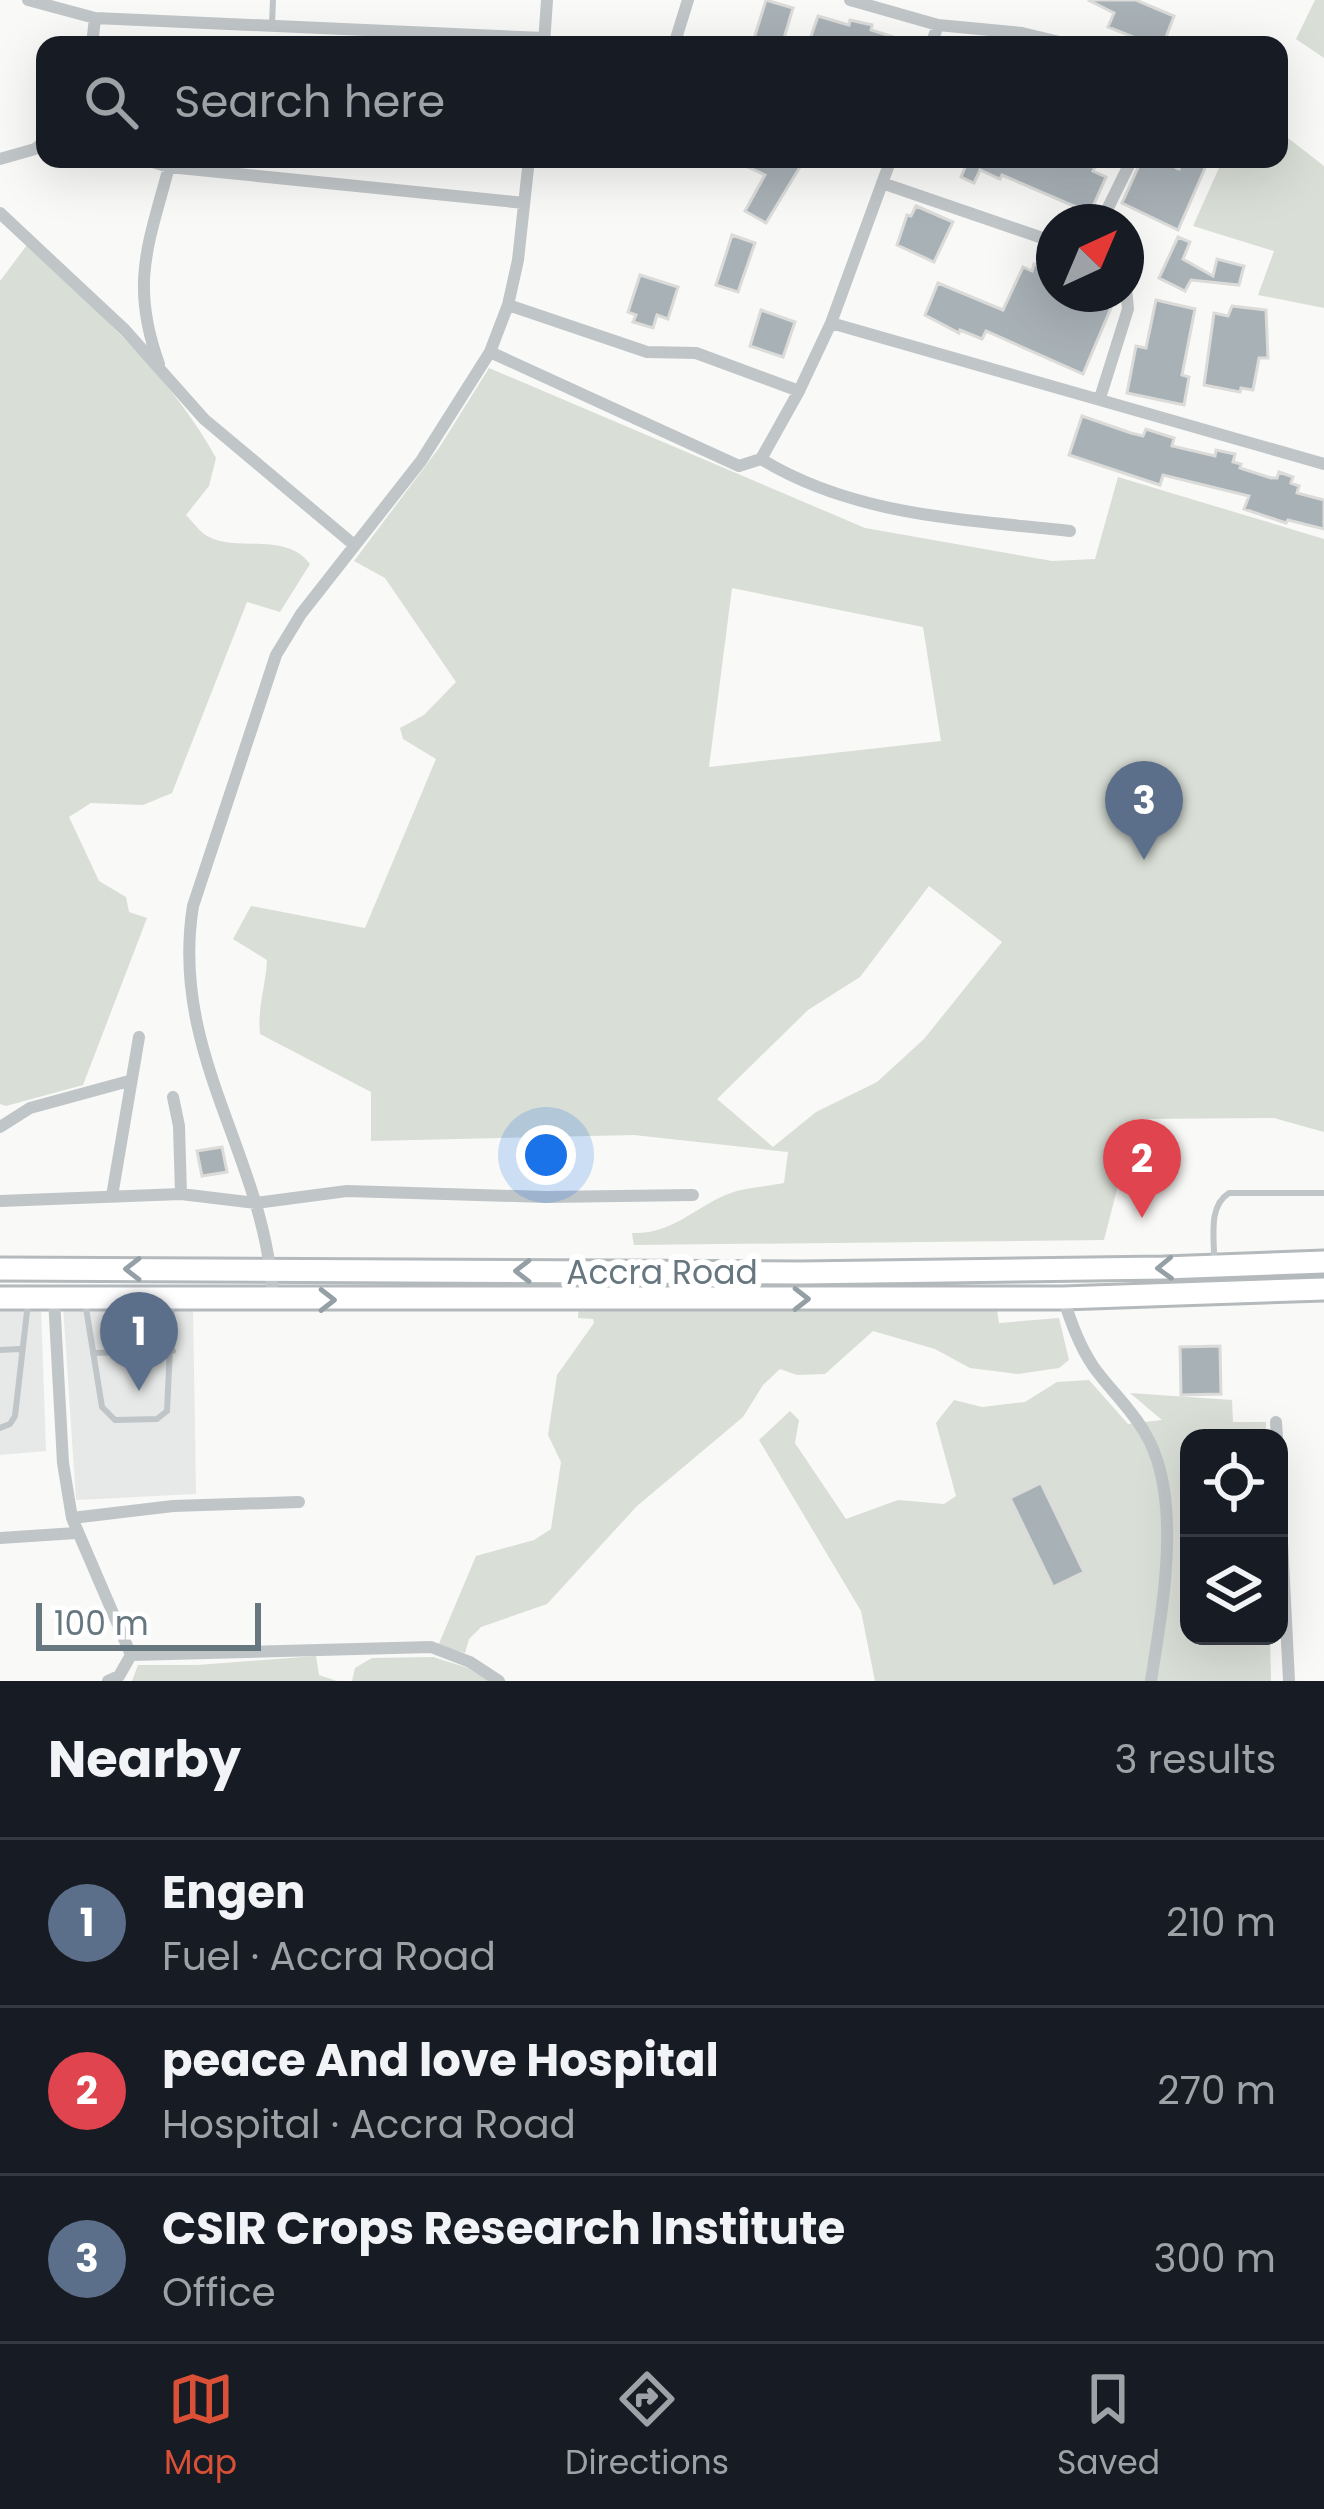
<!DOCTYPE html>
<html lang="en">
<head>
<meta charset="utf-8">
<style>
	body { margin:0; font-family:Poppins,sans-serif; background:#242831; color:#f1f3f6 }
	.controls { position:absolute; right:36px; bottom:36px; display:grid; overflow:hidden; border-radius:24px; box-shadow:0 12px 48px #0002 }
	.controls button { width:108px; height:108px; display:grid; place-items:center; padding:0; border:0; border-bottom:3px solid #363941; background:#171b24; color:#f1f3f6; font:60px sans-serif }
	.compass { position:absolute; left:1036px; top:204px; width:108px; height:108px; border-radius:50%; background:#171b24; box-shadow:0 12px 48px #0002; rotate:44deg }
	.scale { position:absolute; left:36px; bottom:30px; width:225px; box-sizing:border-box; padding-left:12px; border:6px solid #667780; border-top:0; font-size:33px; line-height:42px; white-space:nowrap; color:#667780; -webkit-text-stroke:9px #fff; paint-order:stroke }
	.you { position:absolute; left:546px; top:1155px; width:42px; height:42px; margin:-30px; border:9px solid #fff; border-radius:50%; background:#1a73e8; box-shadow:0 0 0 18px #1a73e833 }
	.badge { display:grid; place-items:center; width:78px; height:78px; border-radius:50%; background:#d95037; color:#fff; font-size:39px; font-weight:700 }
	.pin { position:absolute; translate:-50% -99px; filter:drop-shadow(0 3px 6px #0008) }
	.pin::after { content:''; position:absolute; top:63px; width:42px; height:36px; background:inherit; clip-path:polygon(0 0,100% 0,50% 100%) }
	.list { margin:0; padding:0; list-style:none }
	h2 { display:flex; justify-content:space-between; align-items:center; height:156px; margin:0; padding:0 48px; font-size:51px }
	h2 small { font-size:39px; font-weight:400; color:#9ea1a6 }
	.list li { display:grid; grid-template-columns:78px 1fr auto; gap:36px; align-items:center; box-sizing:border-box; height:168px; padding:0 48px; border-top:3px solid #363941 }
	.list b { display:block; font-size:45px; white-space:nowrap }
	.list p { margin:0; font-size:39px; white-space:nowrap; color:#9ea1a6 }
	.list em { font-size:39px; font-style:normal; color:#9ea1a6 }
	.icon { flex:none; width:66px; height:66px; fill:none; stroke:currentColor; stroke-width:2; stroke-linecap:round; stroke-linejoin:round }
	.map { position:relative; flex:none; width:1324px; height:1681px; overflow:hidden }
	.search { position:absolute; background:#171b24; box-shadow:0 12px 48px #0002; left:36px; right:36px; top:36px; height:132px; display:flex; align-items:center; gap:30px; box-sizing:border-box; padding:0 42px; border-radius:24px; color:#9ea1a6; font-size:45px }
	.sheet { height:660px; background:#171b24 }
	nav { display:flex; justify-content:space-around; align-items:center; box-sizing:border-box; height:168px; border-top:3px solid #363941; background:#171b24; font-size:33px; color:#9ea1a6 }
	nav a { display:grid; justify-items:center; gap:6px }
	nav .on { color:#d95037 }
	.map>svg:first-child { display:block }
</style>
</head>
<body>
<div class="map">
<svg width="1324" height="1681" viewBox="0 0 1324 1681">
	<rect width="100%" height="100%" fill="#f9f9f7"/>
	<path fill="#e7e9e8" d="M0,1305L41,1306L46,1451L0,1455Z
		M63,1306H193L196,1494L76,1500Z"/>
	<path fill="#d9ded6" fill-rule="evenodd" d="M1315,0H1324V58L1296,39Z
		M1279,131L1324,166V308L1258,295L1274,251L1193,226L1223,159H1279Z
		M27,245C94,309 171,375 216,458L209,486L186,515C192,521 200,532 207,536C237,553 285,531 310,564L280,612L247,602L172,793L143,805L91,803L69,817L99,881L126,897L129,912L147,918L83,1085L6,1106L0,1104V281Z
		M489,368L865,528L1052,561L1095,559L1118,477L1324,539V1132L1274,1118L1135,1119L1104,1240L634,1245L632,1233C675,1235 699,1202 737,1191C752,1187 769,1186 784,1183L788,1152L634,1135L371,1141V1092L260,1034C257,1009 266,985 267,960L233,939L251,906L365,928L436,759L403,739L400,728L424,715L456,682L385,578L354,561L439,448ZM732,588L923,627L941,741L709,767ZM929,886L1002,942L924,1039L877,1082L816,1112L773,1147L717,1099L808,1010L860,977Z
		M996,1303L999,1323L1059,1318L1069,1360L1059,1368L1018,1374L970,1368L935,1349L873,1331L825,1374L797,1375L780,1369L763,1385L743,1417L637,1506L547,1604L481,1627L469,1639L465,1653L438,1646L476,1556L534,1540L551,1529L561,1462L548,1435L557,1375L594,1323L593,1319L578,1318L579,1304Z
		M1089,1380L1128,1424L1162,1420L1130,1393L1232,1400L1233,1422H1266V1438H1189V1636H1270L1271,1681H875L861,1611L759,1440L790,1411L799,1420L795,1443L846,1519L898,1500L944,1504L956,1496L936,1423L954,1400L982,1407L1025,1402L1057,1382Z
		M316,1656L319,1675L337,1681H132L138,1665H197Z
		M433,1657L468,1668L489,1681H352L355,1668L372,1658Z"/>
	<path fill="#a8b1b6" stroke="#dbdbd9" stroke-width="3" d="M766,0L793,8L782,45H752Z
		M1088,0H1136L1174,16L1163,45H1153L1108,27L1114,13Z
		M818,16L849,25L850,20L872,25L871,30L910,42L909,45H808Z
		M731,159L803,162L766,223L745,211L765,175Z
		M953,159H1099L1093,171L1106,177L1090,213L1002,175L1000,179L980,170L974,183L961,177L966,165Z
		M1142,159H1157L1179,169L1183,159H1209L1178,230L1122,203Z
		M916,206L953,222L934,262L897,245L907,215L911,216Z
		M732,235L755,243L738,292L716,285Z
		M1178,237L1190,242L1183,259L1213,276L1217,259L1244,266L1239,285L1191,280L1185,291L1159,278Z
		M1034,264L1053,270L1050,280L1054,282V294H1107L1105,300L1113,303L1083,374L986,331L982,339L960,330L959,333L925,315L938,283L1003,310L1023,267L1032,271Z
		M640,275L678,287L668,319L657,315L653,328L633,322L636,315L628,312Z
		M1156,300L1195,309L1182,375L1189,377L1184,405L1127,393L1136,346L1146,348Z
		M1232,306L1266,310L1268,358H1259L1253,390L1241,388L1240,392L1204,385L1214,313L1228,316Z
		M761,310L795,322L783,357L750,346Z
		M1082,416L1131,433L1143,436L1146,429L1174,438L1172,446L1215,456L1216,450L1235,454L1233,462L1241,464L1240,468L1271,478H1277L1279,472L1293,477L1291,483L1299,486L1297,493L1324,500V529L1288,520L1286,523L1244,509L1249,496L1163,475L1160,485L1069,455Z
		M222,1147L227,1172L202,1176L197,1151Z
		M1220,1346L1221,1394L1181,1395L1180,1347Z
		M1041,1483L1084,1572L1053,1587L1010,1498Z"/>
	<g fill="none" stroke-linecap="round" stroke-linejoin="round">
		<defs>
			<path id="trunk" d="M0,1269L800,1273L1164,1268L1324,1262
				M0,1298H1063L1324,1289"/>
		</defs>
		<use href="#trunk" stroke="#b4b9bb" stroke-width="27"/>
		<path stroke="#c0c5c8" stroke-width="6" d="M272,24L273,0
			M1214,1262C1215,1239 1207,1207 1229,1193H1324
			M85,1302L102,1407L115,1420L157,1419L167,1411L172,1306
			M0,1350L20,1349
			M93,1353L173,1351
			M0,1428L10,1424L15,1416L28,1303"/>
		<path stroke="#c0c5c8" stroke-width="12" d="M28,0L95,18L544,38
			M850,0L938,25L1022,33L1072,45
			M544,44L547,0
			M92,45L95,18
			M674,45L688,0
			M931,45L938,25
			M0,159L35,149L45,141
			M143,159L169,167L524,203
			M882,183L1054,242
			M0,213L125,330L204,419L353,544
			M1101,222L1132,159
			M508,305L647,352L696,353L799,391
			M831,323L1324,464
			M490,352L739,466L761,459L799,391L831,323L891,159
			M159,364C130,284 148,245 169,167
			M1100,398L1128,309L1126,288
			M761,459C854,516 963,519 1070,531
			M173,1097L179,1126L181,1194
			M0,1127L30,1108L129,1081
			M112,1196L139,1037
			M0,1201L181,1194L256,1203L347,1191L546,1197L693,1195
			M54,1298L63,1463L72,1518L131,1655L119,1676L108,1681
			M1063,1298C1071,1322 1079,1345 1093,1366C1109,1389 1131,1408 1145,1433C1184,1498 1162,1609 1151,1681
			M273,1299C266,1157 169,1055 193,906L276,655L301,614L421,461L490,352L508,305L518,260L529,159
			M1276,1422L1277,1438
			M1279,1482L1289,1681
			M72,1518L173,1506L299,1502
			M0,1538L76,1533
			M131,1655L431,1647L470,1662L499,1681"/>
		<use href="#trunk" stroke="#fff" stroke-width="21"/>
	</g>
	<defs><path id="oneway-chevron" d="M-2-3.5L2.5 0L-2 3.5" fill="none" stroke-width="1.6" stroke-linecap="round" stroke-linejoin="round" transform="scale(3)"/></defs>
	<g stroke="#94a0a6">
		<use href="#oneway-chevron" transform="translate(1165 1268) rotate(178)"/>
		<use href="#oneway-chevron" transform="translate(133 1269) rotate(180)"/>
		<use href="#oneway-chevron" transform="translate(523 1271) rotate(-180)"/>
		<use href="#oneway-chevron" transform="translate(801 1299)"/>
		<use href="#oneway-chevron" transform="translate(327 1300)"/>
	</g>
	<g text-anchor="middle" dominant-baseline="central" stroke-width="12" stroke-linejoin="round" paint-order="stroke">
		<g font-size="33" fill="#667780" stroke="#fff">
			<text x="662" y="1272">Accra Road</text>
		</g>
	</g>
</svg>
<div class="controls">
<button><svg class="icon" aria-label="locate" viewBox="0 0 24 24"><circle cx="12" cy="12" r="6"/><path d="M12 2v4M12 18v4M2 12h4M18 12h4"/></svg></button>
<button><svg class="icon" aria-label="layers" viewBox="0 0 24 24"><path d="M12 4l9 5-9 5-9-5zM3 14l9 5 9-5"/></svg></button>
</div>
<svg class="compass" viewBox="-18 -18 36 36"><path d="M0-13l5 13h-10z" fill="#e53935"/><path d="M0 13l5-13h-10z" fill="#9ea1a6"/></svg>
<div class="scale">100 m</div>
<div class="you"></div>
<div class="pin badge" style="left:139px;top:1391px;background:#5c6f8a">1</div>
<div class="pin badge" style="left:1142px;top:1218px;background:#e0444e">2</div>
<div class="pin badge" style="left:1144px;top:860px;background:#5c6f8a">3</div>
<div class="search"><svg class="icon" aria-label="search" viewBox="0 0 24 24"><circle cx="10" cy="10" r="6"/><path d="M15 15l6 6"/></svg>Search here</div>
</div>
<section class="sheet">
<h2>Nearby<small>3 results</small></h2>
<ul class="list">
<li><span class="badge" style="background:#5c6f8a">1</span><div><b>Engen</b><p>Fuel · Accra Road</p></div><em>210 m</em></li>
<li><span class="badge" style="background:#e0444e">2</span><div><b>peace And love Hospital</b><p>Hospital · Accra Road</p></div><em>270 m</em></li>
<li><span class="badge" style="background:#5c6f8a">3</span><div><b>CSIR Crops Research Institute</b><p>Office</p></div><em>300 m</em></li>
</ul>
</section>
<nav>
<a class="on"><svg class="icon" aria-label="map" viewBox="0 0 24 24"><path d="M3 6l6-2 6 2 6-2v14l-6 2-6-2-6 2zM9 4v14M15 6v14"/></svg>Map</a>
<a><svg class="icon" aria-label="directions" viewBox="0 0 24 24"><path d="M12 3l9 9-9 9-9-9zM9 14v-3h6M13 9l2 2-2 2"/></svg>Directions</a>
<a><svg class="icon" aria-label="saved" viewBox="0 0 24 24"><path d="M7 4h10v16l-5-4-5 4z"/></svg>Saved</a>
</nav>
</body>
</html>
